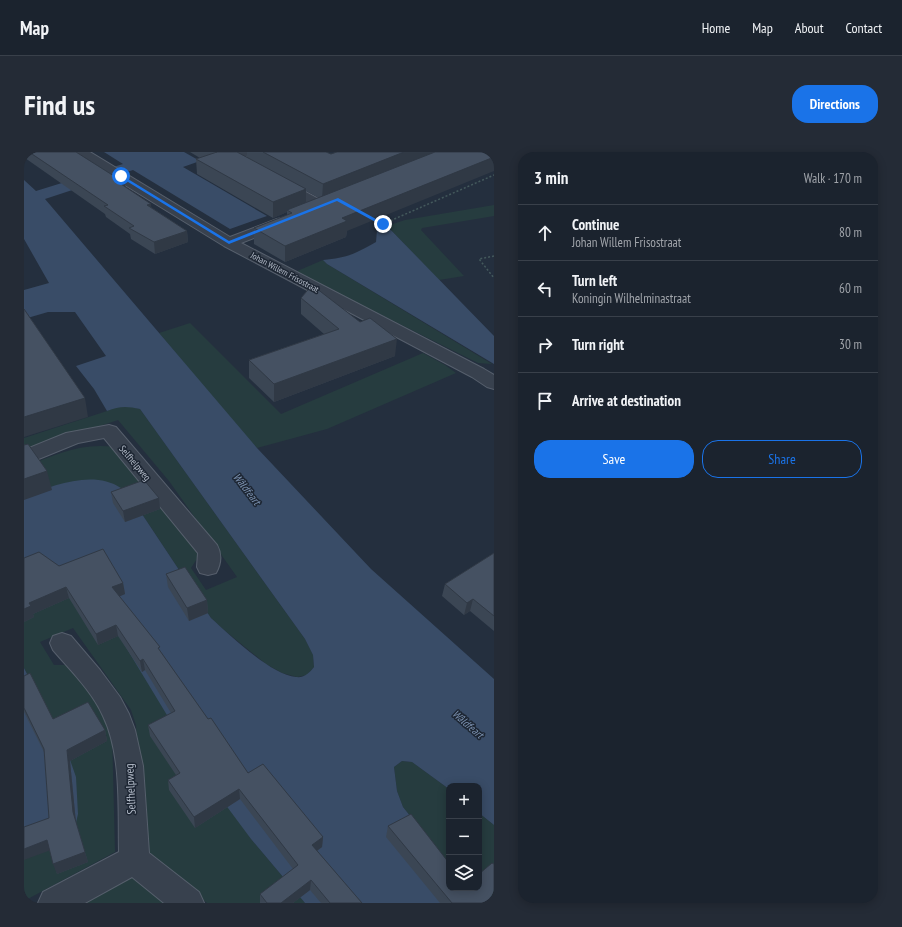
<!DOCTYPE html>
<html lang="en">
<head>
<meta charset="utf-8">
<style>
	body { margin:0; font-family:"PT Sans Narrow",sans-serif; background:#242b36; color:#f1f3f6 }
	.controls { position:absolute; right:12px; bottom:12px; display:grid; overflow:hidden; border-radius:8px; box-shadow:0 2px 10px #0003 }
	.controls button { width:36px; height:36px; display:grid; place-items:center; padding:0; border:0; border-bottom:1px solid #39404a; background:#1b232e; color:#f1f3f6; font:20px sans-serif }
	.stop { position:absolute; width:12px; height:12px; margin:-9px; border:3px solid #1a73e8; border-radius:50%; background:#fff }
	.stop.end { background:#1a73e8; border-color:#fff; box-shadow:0 1px 4px #0008 }
	.list { margin:0; padding:0; list-style:none }
	h2 { display:flex; justify-content:space-between; align-items:center; height:52px; margin:0; padding:0 16px; font-size:17px }
	h2 small { font-size:13px; font-weight:400; color:#a0a4aa }
	.list li { display:grid; grid-template-columns:26px 1fr auto; gap:12px; align-items:center; box-sizing:border-box; height:56px; padding:0 16px; border-top:1px solid #39404a }
	.list b { display:block; font-size:15px; white-space:nowrap }
	.list p { margin:0; font-size:13px; white-space:nowrap; color:#a0a4aa }
	.list em { font-size:13px; font-style:normal; color:#a0a4aa }
	.actions { display:flex; gap:8px; padding:12px 16px }
	.actions a { flex:1; padding:9px 0; border:1px solid #1a73e8; border-radius:16px; text-align:center; font-size:14px; color:#1a73e8 }
	.actions .main { background:#1a73e8; color:#fff }
	.icon { flex:none; width:22px; height:22px; fill:none; stroke:currentColor; stroke-width:2; stroke-linecap:round; stroke-linejoin:round }
	.map { position:relative; flex:none; width:470px; height:751px; overflow:hidden; border-radius:16px }
	header { display:flex; align-items:center; gap:24px; box-sizing:border-box; height:56px; padding:0 20px; background:#1b232e; border-bottom:1px solid #39404a }
	header strong { font-size:19px }
	nav { display:flex; gap:22px; margin-inline-start:auto; font-size:14px }
	.intro { display:flex; align-items:center; justify-content:space-between; box-sizing:border-box; height:96px; padding:0 24px }
	h1 { margin:0; font-size:28px }
	.button { padding:10px 18px; border-radius:16px; background:#1a73e8; color:#fff; font-size:14px; font-weight:700 }
	main { display:flex; gap:24px; padding:0 24px }
	aside { flex:1; background:#1b232e; border-radius:16px; box-shadow:0 2px 10px #0003 }
	.map>svg:first-child { display:block }
</style>
</head>
<body>
<header>
<strong>Map</strong>
<nav><a>Home</a><a>Map</a><a>About</a><a>Contact</a></nav>
</header>
<div class="intro"><h1>Find us</h1><a class="button">Directions</a></div>
<main>
<div class="map">
<svg width="470" height="751" viewBox="0 0 470 751">
	<rect width="100%" height="100%" fill="#242f3e"/>
	<path fill="#263c3f" d="M470,53V64L398,76L397,78L440,124L415,128L363,74L381,68Z
		M299,108L303,112L468,212L454,211L271,120Z
		M166,171L257,262L399,201L421,213L432,221L303,277L233,296L215,277L135,181Z
		M93,254H105L116,257L281,487L289,503L290,515L283,523L273,525L258,521L242,512L200,478L187,466L108,347L47,330L22,336L0,315C30,303 58,290 91,295L176,402L167,416L182,438L213,425L145,329L94,268L58,280L0,305V286L83,259Z
		M51,411L227,687L281,751H183L117,697L112,573L107,558L49,476L16,490L30,513H42L51,516L85,568L88,579L91,700L0,749V707L44,602L0,516V437Z
		M378,609L388,610L425,637V713L379,655L373,639L370,615Z
		M455,661L470,673V751L455,736Z
		M107,721L142,751H53Z"/>
	<path fill="#394c67" d="M80,0H160L176,9L159,15L243,64L206,77L109,18L21,47L233,296L347,417L470,527V673L455,661V634H425V637L388,610L378,609L370,615L373,639L379,655L425,713V736L456,751H281L227,687L178,621L51,411L0,437V344C28,334 69,317 97,336C101,339 105,344 108,347L187,466C206,483 247,523 272,525C281,526 285,521 290,515L289,503L281,487L116,257C103,254 95,254 83,259L70,237L52,214L82,204L51,160H24L0,167V138L25,131L0,87V28L12,39L99,12Z
		M363,74L470,184V212L303,112L299,108C322,106 331,102 352,90L353,78Z
		M0,516L44,602L52,625L54,662L51,675L0,707Z"/>
	<g fill="none" stroke-linecap="round" stroke-linejoin="round">
		<defs>
			<path id="street" d="M51,0H66L206,85L253,67L258,66L263,67L265,70L263,73L217,91L460,217L470,223V237L463,235L448,225L200,94L52,3Z
				M211,0H225L221,7L302,51L304,54L302,57L297,58L292,57L209,11L207,8Z
				M85,273L92,275L193,393C198,402 197,412 192,421L184,423L176,421L173,415L174,401L80,286L54,291L0,313V298L42,281Z
				M38,481L47,484L76,518L96,545L105,562L111,578L119,614L125,701L175,740L180,751H140L108,725L61,751H14L19,740L95,700C94,658 98,603 79,564C68,539 46,518 29,498L26,491L29,484Z"/>
		</defs>
		<use href="#street" stroke="#565f6c" stroke-width="2"/>
		<path stroke="#44595c" stroke-width="1.5" stroke-dasharray="2 2" stroke-linecap="butt" d="M349,66L359,72L470,23
			M470,104L455,107L470,126"/>
		<use href="#street" fill="#38414e" fill-rule="evenodd"/>
	</g>
	<path fill="#3b4654" fill-rule="evenodd" d="M0,0H52L101,31V35L128,56L163,79L164,90L131,102L107,87L106,82L82,65L81,62L1,6L0,7Z
		M166,0H213L223,5V0H302L323,79L322,85L261,110L230,92V76L263,63V60L249,66L173,22L172,7L176,6ZM282,39L295,46L282,51Z
		M277,146L336,170L371,204L250,250L225,226V208L300,182L277,162Z
		M87,340L135,346L136,357L101,370L89,351Z
		M470,401V479L446,459L440,463L418,444L421,432Z
		M35,414L99,431L101,442L95,444L137,500L184,567L224,621L299,685L298,695L293,699L338,751H297L286,738L269,751H236V742L269,717L216,647L171,676L145,638L144,628L152,623L126,584L124,573L147,561L121,518L118,520L94,484L74,493L45,446L9,462L10,465L0,470Z
		M142,422L183,448L184,461L165,469L144,435Z
		M0,524L29,567L81,578L83,589L46,609L52,671L64,710L33,722L26,699L25,666L21,602L0,560Z
		M364,674L425,736H455L470,751H416L362,685Z"/>
	<path fill="#303945" d="M380,0H415L298,47L299,32Z
		M470,5V19L323,79L322,85L261,110V94L318,66Z
		M101,31L102,42L97,32Z
		M282,37V53L263,58V60L249,66V50Z
		M127,52L128,63L123,53Z
		M163,79L164,90L131,102L130,90Z
		M373,187L371,204L250,250V232Z
		M61,246L64,265L0,285V265Z
		M23,319L28,338L0,348V327Z
		M135,346L136,357L101,370L99,359Z
		M99,431L101,442L90,447L88,435Z
		M42,435L45,446L9,462L10,465L0,470V457L5,451Z
		M449,447L446,459L440,463L443,451Z
		M183,448L184,461L165,469L163,456Z
		M92,473L94,484L74,493L72,482Z
		M119,507L121,518L118,520L116,509Z
		M81,578L83,589L46,609L52,671L64,710L33,722L29,712L49,660L43,598Z
		M215,637L216,647L171,676L170,665Z
		M299,685L298,695L287,703L288,693Z
		M23,688L27,698L0,708V697Z
		M287,728L286,738L269,751H257Z"/>
	<path fill="#455162" stroke="#303945" d="M5,0H52L101,31L97,32L127,52L123,53L163,79L130,90L105,76L110,74L80,54L84,53Z
		M192,0H213L282,37L249,50L172,7L193,0Z
		M239,0H302L307,2L313,0H380L299,32Z
		M411,0H470V5L318,66L323,69L261,94L230,76L268,61L263,58Z
		M288,133L336,170L346,166L373,187L250,232L225,208L315,177L277,146Z
		M0,157L61,246L0,265Z
		M4,292L23,319L0,327V293Z
		M120,328L135,346L99,359L87,340Z
		M79,397L99,431L88,435L136,495L134,496L184,567L187,566L224,621L239,612L299,685L288,693L338,751H306L287,728L257,751H243L236,742L274,713L215,637L170,665L144,628L156,621L124,573L151,559L119,507L116,509L92,473L72,482L42,435L5,451L7,454L0,457V406L15,400L35,414Z
		M470,401V464L449,447L443,451L421,432Z
		M161,415L183,448L163,456L142,422Z
		M6,521L29,567L64,550L81,578L43,598L49,660L61,700L29,712L23,688L0,697V675L25,666L20,597L0,556V524Z
		M387,662L425,711V736H455V722L468,711L470,712V751H428L364,674Z"/>
	<path fill="#1a73e8" d="M96,24H99L205,89L314,46L361,72L357,73L313,49L205,92L96,25Z"/>
	<g text-anchor="middle" dominant-baseline="central" stroke-width="3" stroke-linejoin="round" paint-order="stroke">
		<g font-size="9" fill="#b4bcc9" stroke="#1d2633">
			<text transform="translate(261 120) rotate(28)">Johan Willem Frisostraat</text>
		</g>
		<g font-size="10" fill="#b4bcc9" stroke="#1d2633">
			<text transform="translate(111 311) rotate(50)">Selfhelpweg</text>
		</g>
		<g font-size="11" font-style="italic" fill="#7c92b1" stroke="#1d2633">
			<text transform="translate(223 337) rotate(52)">Wâldfeart</text>
			<text transform="translate(444 572) rotate(41)">Wâldfeart</text>
		</g>
		<g font-size="12" fill="#b4bcc9" stroke="#1d2633">
			<text transform="translate(106 637) rotate(-93)">Selfhelpweg</text>
		</g>
	</g>
</svg>
<div class="controls">
<button>+</button>
<button>−</button>
<button><svg class="icon" aria-label="layers" viewBox="0 0 24 24"><path d="M12 4l9 5-9 5-9-5zM3 14l9 5 9-5"/></svg></button>
</div>
<div class="stop" style="left:97px;top:24px"></div>
<div class="stop end" style="left:359px;top:72px"></div>
</div>
<aside>
<h2>3 min<small>Walk · 170 m</small></h2>
<ul class="list">
<li><svg class="icon" aria-label="ahead" viewBox="0 0 24 24"><path d="M12 20V5M6 11l6-6 6 6"/></svg><div><b>Continue</b><p>Johan Willem Frisostraat</p></div><em>80 m</em></li>
<li><svg class="icon" aria-label="left" viewBox="0 0 24 24"><path d="M17 20v-9H6M10 6l-5 5 5 5"/></svg><div><b>Turn left</b><p>Koningin Wilhelminastraat</p></div><em>60 m</em></li>
<li><svg class="icon" aria-label="right" viewBox="0 0 24 24"><path d="M7 20v-9h11M14 6l5 5-5 5"/></svg><div><b>Turn right</b></div><em>30 m</em></li>
<li><svg class="icon" aria-label="arrive" viewBox="0 0 24 24"><path d="M6 21V4h12l-3 4 3 4H6"/></svg><div><b>Arrive at destination</b></div></li>
</ul>
<div class="actions"><a class="main">Save</a><a>Share</a></div>
</aside>
</main>
</body>
</html>
